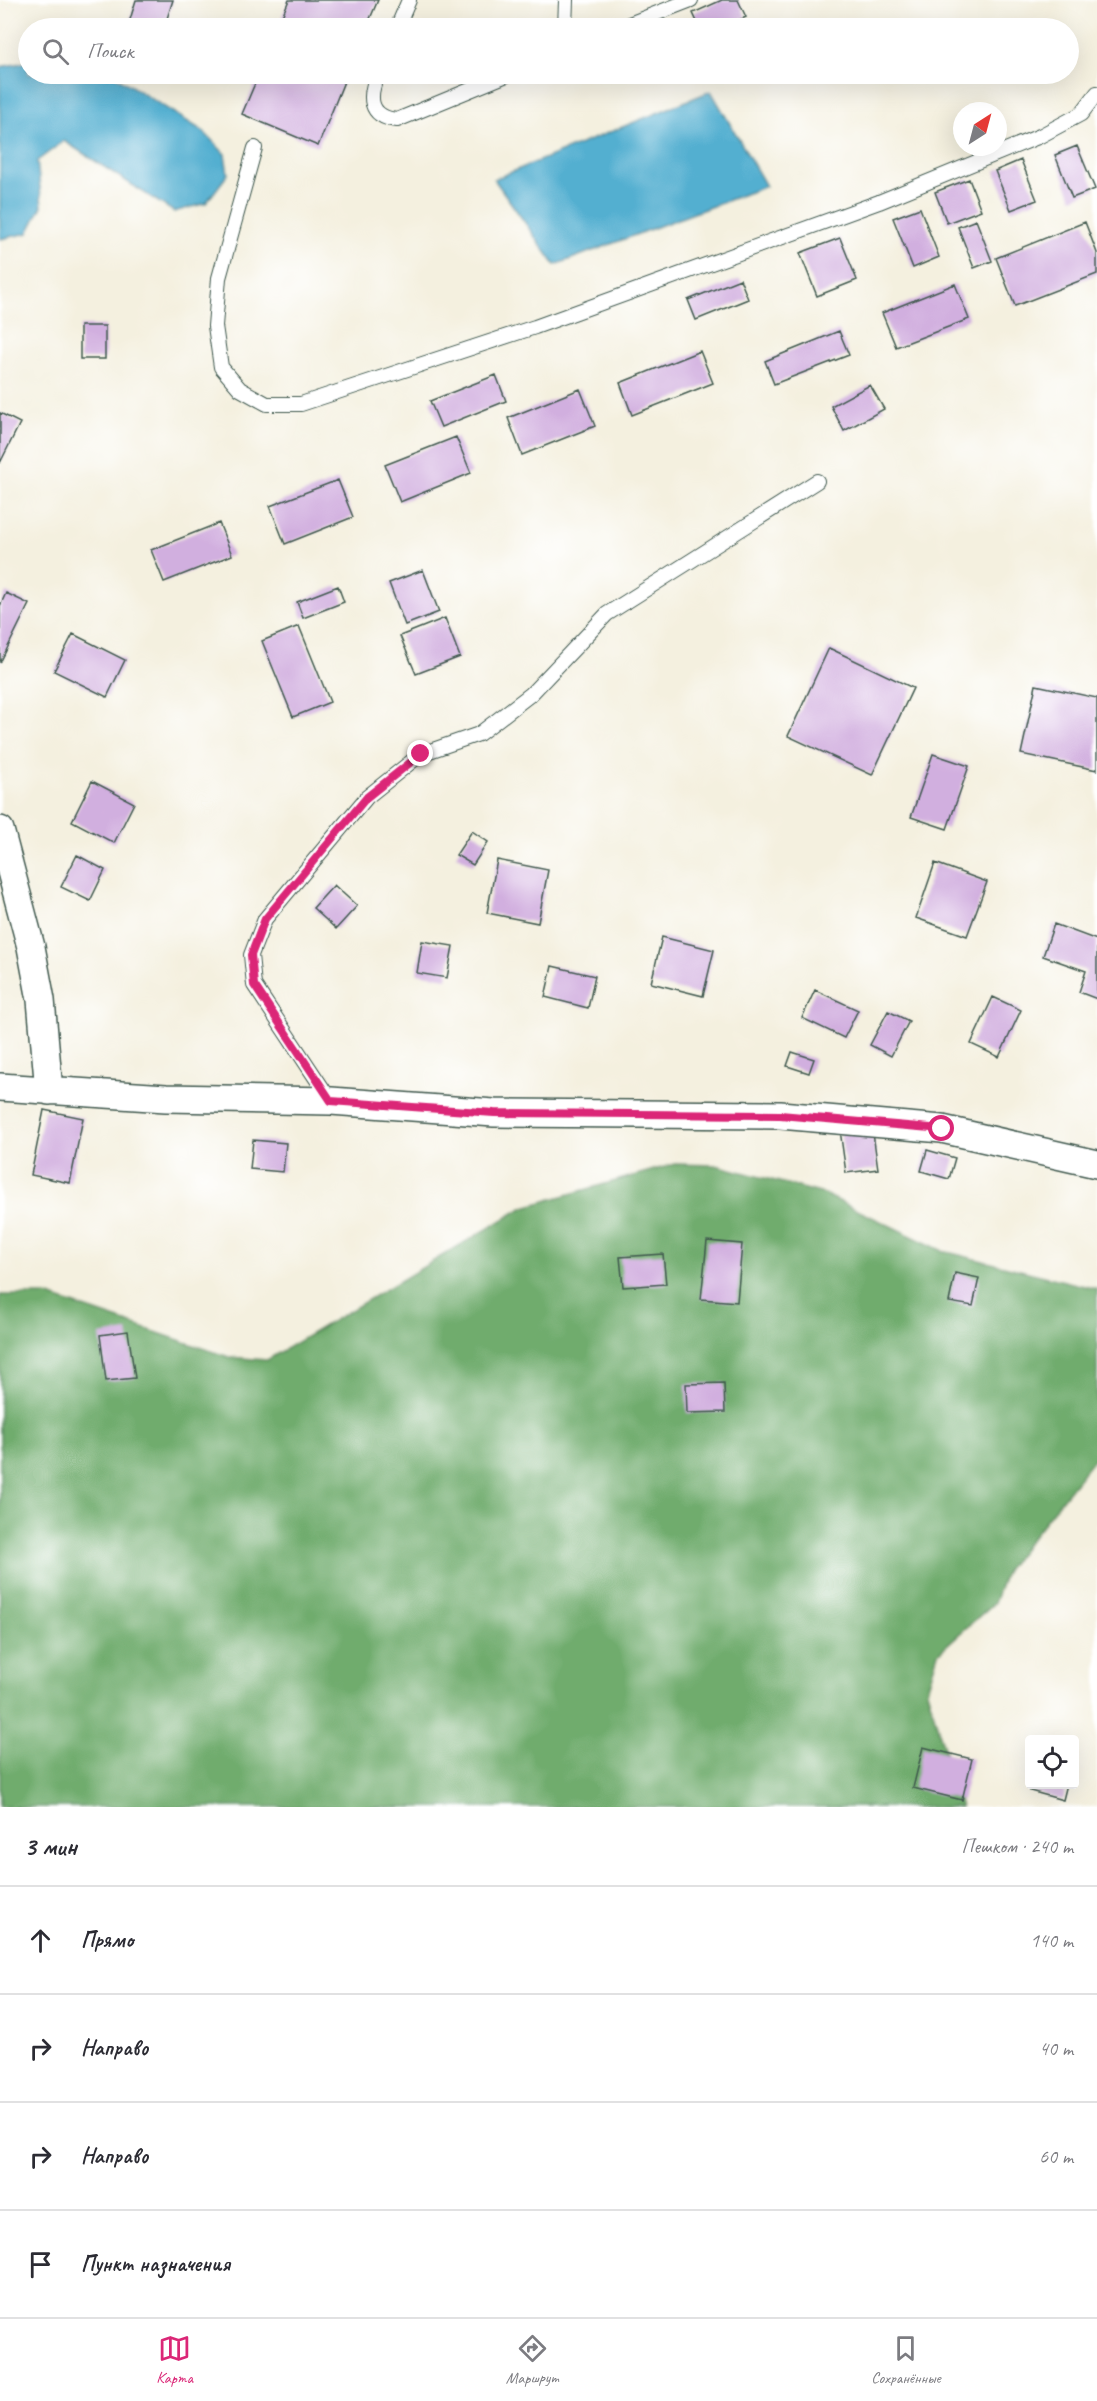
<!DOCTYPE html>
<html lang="ru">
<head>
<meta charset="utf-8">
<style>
	body { margin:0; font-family:Caveat,sans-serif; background:#f2f2f3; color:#2b2b33 }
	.controls { position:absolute; right:18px; bottom:18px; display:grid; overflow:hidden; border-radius:6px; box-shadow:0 6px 24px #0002 }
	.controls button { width:54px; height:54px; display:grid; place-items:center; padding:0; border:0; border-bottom:2px solid #e1e1e2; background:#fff; color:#2b2b33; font:30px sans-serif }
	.compass { position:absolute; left:953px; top:102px; width:54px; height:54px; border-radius:50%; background:#fff; box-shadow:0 6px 24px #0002; rotate:36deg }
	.stop { position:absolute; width:18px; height:18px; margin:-14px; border:4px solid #db2777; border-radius:50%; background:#fff }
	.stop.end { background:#db2777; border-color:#fff; box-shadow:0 2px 6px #0008 }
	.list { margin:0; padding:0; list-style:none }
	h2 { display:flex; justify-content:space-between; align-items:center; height:78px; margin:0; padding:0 24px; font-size:26px }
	h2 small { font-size:20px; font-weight:400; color:#7c7c81 }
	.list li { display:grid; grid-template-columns:39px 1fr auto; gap:18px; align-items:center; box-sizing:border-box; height:108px; padding:0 24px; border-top:2px solid #e1e1e2 }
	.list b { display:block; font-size:22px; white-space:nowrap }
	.list em { font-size:20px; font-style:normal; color:#7c7c81 }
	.icon { flex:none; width:33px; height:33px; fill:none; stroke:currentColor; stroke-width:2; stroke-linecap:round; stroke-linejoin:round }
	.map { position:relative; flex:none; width:1097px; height:1807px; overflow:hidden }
	.search { position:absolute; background:#fff; box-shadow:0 6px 24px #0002; left:18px; right:18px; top:18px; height:66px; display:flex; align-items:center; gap:15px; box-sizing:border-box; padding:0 21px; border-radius:33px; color:#7c7c81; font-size:22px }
	.sheet { height:510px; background:#fff }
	nav { display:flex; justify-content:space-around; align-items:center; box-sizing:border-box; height:84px; border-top:2px solid #e1e1e2; background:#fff; font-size:16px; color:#7c7c81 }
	nav a { display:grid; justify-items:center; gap:3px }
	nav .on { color:#db2777 }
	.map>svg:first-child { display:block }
</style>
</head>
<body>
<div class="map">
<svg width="1097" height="1807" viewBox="0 0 1097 1807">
	<rect width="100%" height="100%" fill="#fff"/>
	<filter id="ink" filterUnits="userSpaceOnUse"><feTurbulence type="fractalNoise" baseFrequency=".0167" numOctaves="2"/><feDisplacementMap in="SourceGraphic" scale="12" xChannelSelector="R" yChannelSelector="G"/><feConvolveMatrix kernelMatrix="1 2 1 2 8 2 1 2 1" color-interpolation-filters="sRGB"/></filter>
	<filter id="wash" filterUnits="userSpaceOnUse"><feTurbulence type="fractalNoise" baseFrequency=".008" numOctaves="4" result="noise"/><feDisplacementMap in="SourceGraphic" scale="24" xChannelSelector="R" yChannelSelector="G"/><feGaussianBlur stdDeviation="1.35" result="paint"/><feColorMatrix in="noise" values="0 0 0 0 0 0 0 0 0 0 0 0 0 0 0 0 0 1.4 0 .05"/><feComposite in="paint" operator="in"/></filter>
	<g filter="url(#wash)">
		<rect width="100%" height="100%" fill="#f4f0df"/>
		<path fill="#6fac6d" stroke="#477450" stroke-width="1.5" d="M675,1164L716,1165L824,1194L943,1251L1097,1289V1455L1006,1570L994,1603L938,1653L927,1690L961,1807H0V1295H46L229,1357L267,1360L524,1207Z"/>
		<path fill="#52afd0" stroke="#387682" stroke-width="1.5" d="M28,62V74H112L203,131L225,154L228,174L206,203L174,212L64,141L37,161L42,206L28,233L0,239V67Z
			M711,91L766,186L555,265L494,179Z"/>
		<g id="blocks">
			<path fill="#d1afdf" d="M136,0H173L164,28H146L129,23Z
				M289,0H378L366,28H277Z
				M722,0H738L746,17L721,28H700L693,13Z
				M259,74H347L318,146L242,114Z
				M1077,146L1095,189L1072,198L1055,155Z
				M1021,160L1037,200L1011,210L995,171Z
				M969,179L981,210L947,223L935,192Z
				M920,208L939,257L913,268L893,218Z
				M976,220L992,261L974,268L958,227Z
				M1085,222L1097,253V274L1015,306L996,258Z
				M840,238L857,280L817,296L800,253Z
				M740,279L748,299L696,320L688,300Z
				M955,284L969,319L896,347L882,313Z
				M80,326H105V359H80Z
				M839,331L849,355L774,384L765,361Z
				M700,351L713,383L632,415L620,383Z
				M496,375L506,401L441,427L430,401Z
				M870,385L884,409L844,431L831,406Z
				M580,389L595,426L522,455L508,418Z
				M0,413L20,423L0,463Z
				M456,437L471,473L400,502L385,465Z
				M338,480L353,517L285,544L270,506Z
				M219,523L232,555L164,582L151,550Z
				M423,570L439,612L405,625L389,583Z
				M338,586L344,602L303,618L297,602Z
				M6,593L29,604L0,663V606Z
				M445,618L460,657L416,674L400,636Z
				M299,626L330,702L293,717L262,641Z
				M73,634L125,660L107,697L54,671Z
				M829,648L913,688L872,775L788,736Z
				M1036,685L1097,698V770L1021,754Z
				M933,754L969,766L947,829L911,817Z
				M92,781L134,803L114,843L72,821Z
				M472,831L488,842L473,865L456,855Z
				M77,855L105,870L90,901L61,887Z
				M497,860L548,870L538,923L487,913Z
				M935,863L987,882L967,936L916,918Z
				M334,885L357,906L336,929L313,908Z
				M1054,924L1097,940V999L1079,992L1086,971L1043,956Z
				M662,937L714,950L703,996L651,983Z
				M422,941L453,946L447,978L417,973Z
				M552,966L595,976L588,1008L545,997Z
				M815,990L858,1010L844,1038L802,1018Z
				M993,997L1021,1010L999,1057L971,1044Z
				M888,1011L909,1021L891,1056L870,1045Z
				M792,1052L814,1059L809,1073L787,1066Z
				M44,1110L83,1118L70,1183L31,1175Z
				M872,1126L878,1169L846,1173L840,1130Z
				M253,1140L286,1143L283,1172L250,1169Z
				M927,1150L955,1158L949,1179L921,1171Z
				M707,1241L742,1244L737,1302L701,1299Z
				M663,1254L666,1284L623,1287L620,1257Z
				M955,1273L979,1278L973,1306L949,1302Z
				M128,1331L135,1378L106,1381L100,1335Z
				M724,1383L725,1412L687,1413L686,1384Z
				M923,1747L972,1759L962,1800L913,1788Z
				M1032,1784H1067L1063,1800L1030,1791Z"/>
		</g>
	</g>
	<g filter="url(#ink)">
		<use href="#blocks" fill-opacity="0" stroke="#3f584e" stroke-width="1.5"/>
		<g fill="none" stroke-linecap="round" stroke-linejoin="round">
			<defs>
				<path id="service" d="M397,28L409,0
					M565,28L566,0
					M619,28L691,0
					M378,74C368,96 368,117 397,120L509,74
					M255,148L219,278L215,326L221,367L240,389L267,404H301L535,327L879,202L1040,136L1081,114L1097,93
					M331,1101L254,985L251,955L265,919L367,797L421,754L479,734L531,694L607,614L817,481"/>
				<path id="minor" d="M0,830L31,947L41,1000L49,1091
					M0,1087L166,1098L331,1101L494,1113L780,1115L942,1129L1097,1164"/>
			</defs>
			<use href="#service" stroke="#3f584e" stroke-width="16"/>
			<use href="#minor" stroke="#3f584e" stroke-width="30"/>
			<use href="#service" stroke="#fff" stroke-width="14"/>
			<use href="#minor" stroke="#fff" stroke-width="27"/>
		</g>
	</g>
	<g fill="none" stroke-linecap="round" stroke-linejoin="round" filter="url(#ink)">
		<path stroke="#db2777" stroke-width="8" d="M421,754L367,797L265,919L251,955L254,985L331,1101L494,1113L780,1115L942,1129"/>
	</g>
</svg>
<div class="controls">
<button><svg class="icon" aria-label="locate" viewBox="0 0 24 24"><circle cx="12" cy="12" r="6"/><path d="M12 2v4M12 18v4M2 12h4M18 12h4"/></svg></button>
</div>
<svg class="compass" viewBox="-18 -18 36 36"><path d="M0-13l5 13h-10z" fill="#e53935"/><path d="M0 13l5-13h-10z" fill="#7c7c81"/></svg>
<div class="stop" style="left:942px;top:1129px"></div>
<div class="stop end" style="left:421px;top:754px"></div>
<div class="search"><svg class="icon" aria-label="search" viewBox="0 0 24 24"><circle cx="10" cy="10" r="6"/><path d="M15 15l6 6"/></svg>Поиск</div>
</div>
<section class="sheet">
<h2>3 мин<small>Пешком · 240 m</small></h2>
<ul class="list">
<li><svg class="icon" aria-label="ahead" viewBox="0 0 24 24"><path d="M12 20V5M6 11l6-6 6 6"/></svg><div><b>Прямо</b></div><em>140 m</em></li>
<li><svg class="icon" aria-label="right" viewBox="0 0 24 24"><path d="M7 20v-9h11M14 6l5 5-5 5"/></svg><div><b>Направо</b></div><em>40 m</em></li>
<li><svg class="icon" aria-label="right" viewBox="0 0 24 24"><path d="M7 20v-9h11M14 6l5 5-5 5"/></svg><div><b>Направо</b></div><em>60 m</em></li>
<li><svg class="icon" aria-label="arrive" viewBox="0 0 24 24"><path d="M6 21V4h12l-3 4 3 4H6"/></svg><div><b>Пункт назначения</b></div></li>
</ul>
</section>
<nav>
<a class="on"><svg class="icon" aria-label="map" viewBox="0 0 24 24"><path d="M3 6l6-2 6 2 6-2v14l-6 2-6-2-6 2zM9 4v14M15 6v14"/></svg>Карта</a>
<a><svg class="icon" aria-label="directions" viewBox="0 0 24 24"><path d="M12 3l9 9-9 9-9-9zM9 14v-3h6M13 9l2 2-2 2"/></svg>Маршрут</a>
<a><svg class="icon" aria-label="saved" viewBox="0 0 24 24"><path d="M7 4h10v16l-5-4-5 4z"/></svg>Сохранённые</a>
</nav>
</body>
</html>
